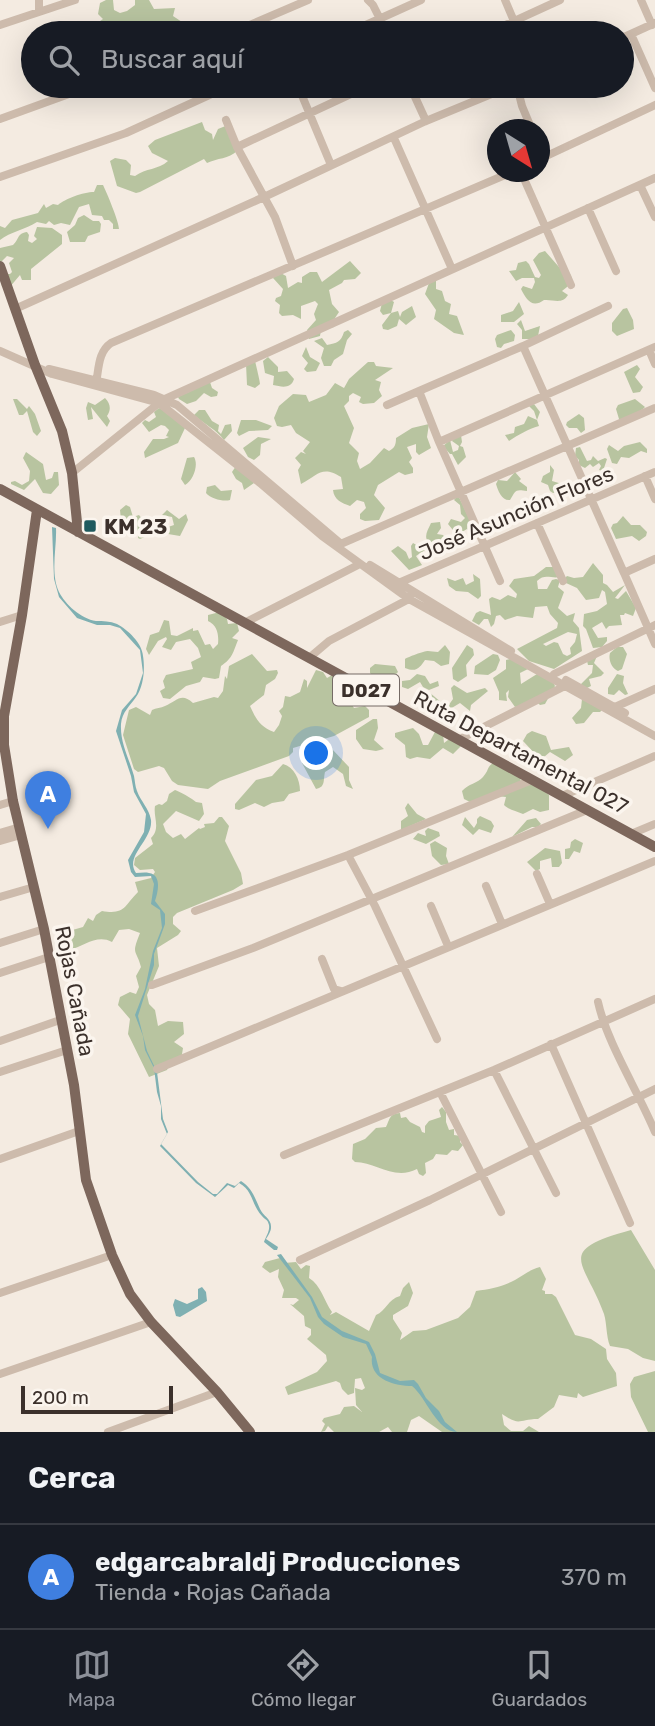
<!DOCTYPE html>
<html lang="es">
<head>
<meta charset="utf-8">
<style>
	body { margin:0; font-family:Rubik,sans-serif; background:#20242c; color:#f1f3f6 }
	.compass { position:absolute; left:487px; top:119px; width:63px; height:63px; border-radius:50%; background:#171b24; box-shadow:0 7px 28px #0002; rotate:143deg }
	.scale { position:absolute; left:21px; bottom:18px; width:152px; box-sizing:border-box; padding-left:7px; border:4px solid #3b302b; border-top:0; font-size:19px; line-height:24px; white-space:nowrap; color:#3b302b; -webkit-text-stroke:5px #fbf5ee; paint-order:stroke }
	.you { position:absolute; left:317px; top:754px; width:24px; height:24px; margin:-18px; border:5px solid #fff; border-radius:50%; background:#1a73e8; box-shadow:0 0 0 10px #1a73e833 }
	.badge { display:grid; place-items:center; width:46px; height:46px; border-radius:50%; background:#8c9099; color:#fff; font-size:23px; font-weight:700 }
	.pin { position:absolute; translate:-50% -58px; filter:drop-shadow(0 2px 4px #0008) }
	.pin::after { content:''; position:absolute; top:37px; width:24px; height:21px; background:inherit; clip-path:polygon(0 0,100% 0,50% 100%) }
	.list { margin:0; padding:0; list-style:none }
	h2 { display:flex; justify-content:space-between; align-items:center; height:91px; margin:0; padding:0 28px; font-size:30px }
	h2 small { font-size:23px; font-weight:400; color:#9ea1a6 }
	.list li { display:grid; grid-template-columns:46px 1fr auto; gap:21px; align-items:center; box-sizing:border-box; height:105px; padding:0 28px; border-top:2px solid #363941 }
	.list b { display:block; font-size:26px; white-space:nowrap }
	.list p { margin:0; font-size:23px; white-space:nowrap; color:#9ea1a6 }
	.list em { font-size:23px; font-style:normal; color:#9ea1a6 }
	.icon { flex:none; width:38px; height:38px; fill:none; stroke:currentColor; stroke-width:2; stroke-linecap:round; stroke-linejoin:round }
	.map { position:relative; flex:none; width:655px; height:1432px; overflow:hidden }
	.search { position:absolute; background:#171b24; box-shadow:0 7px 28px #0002; left:21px; right:21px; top:21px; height:77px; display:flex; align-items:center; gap:18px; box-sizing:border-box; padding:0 24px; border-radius:38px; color:#9ea1a6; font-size:26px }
	.sheet { height:196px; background:#171b24 }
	nav { display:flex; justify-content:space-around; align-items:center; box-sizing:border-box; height:98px; border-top:2px solid #363941; background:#171b24; font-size:19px; color:#9ea1a6 }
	nav a { display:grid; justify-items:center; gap:4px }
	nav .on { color:#8c9099 }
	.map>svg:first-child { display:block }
</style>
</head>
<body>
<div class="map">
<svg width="655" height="1432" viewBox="0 0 655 1432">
	<rect width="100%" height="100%" fill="#f4ebe1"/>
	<path fill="#b8c4a0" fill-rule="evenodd" d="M106,0H113L114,10L120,13L127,11L135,5V0H149L154,9L175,8L173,16L182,22V33H90L89,26L92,22L97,23L103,19L98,14L100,3Z
		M202,122L205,130L212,134L213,140L218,129L228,125L237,151C229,159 217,158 207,163L204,159L140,192L136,193L117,186L110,161L115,158L126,160L131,165L130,175L135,176C146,168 158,170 168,161L152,153L148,146L155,140Z
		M97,185H103C107,193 119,222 119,229H113V224L109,220H104L102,216L92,215L89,204L79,207L70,225L61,223L54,225L49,221L46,224L37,222C26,229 10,232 0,240V226L5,228L12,220L38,213L44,204L46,208L53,204L58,205C65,199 83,192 94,192Z
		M84,215L93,221H99L101,224L100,232L88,236L85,242H70L67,232L75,225L78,218Z
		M37,227L52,228L62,235V244L31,269V280H22L20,275L9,288L2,287L0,274H10L12,272L9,263L14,258L7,256L0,263V268V248L13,245C19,240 17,233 27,232L29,235L28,241L32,243L37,239L34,236Z
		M545,251L559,267L571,275L572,283L562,291L568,295C562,305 553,299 544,300C532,309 526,299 521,289L523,286L532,289L535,282L534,278H522L516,281L509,271L516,270L518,263L526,261L529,264L535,277L539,278L541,275L533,260L539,253Z
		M350,261L361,273L355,279L344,280L342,283L329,290L332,304L339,312L335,318L334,327L321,330L320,336L309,339L307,330L316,320L314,314L318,304L315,301L301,306V319L293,315L282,316L279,313L280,305L275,301L276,298L281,296L283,289L273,278L279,272L286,276L288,288L298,282L302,283V277L310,272H317L322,282Z
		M436,280V289L442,291L445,301L451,304L449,314L457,316L464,335L454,333L434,319L436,310L425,294L429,283Z
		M389,299L394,302L391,313L398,311L400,317L402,312L412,306L416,317L406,325L399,319L397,326L388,330L383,329L382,325L391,313L383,315L380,311L382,303Z
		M519,302L524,314L514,322H501V315L513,311Z
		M627,308L633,320L634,329L617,336L612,331V323L623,309Z
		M521,320L525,331L540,326L538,336L533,339H522V330L517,324Z
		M348,330L352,334L347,340L343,354L334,360L331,366H324L321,358L324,348L314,341L322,338L327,345C337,343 341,342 344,332Z
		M511,330L515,335L514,341L504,344L501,348L497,347L495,339L497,335Z
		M306,347L310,357L320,363L316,371L307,372L304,369L308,363L302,356Z
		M268,357L278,367V372L287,371L294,379C291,389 282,387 273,385L274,376L265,373L263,361Z
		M255,361C256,365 260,381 260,384L255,388L247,385L246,364Z
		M368,362H374L376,366L393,368L375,380L381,382L379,390L382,396L374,403L363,404L359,402L361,397L353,393L349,396V401L344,406L354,428L349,443L359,453L357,461L360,469L370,463L384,448L389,451C395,448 396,444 396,438L412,428L429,424L427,437L431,448L419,455L416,452V444L407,447L412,458L409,462L413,468V473L405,475L399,472L378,485L374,495L385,508L379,520L365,521L360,519V514L366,508L364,502L357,500L350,506C342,503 334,500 333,490L343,489L341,477C322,465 318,475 301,484L298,470L301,465L295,458L301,452L306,454L303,451L310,442L296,433L291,425L282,427L277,426L274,418L279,406L293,394L306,395L309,402L326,395L335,383L344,388L349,379Z
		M637,365L640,369L635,377L643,387L640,392L633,393L624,372Z
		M210,382L212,388L218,392L217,396L211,397L204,393L196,401L187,404L179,399L178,397Z
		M105,398C111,404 111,410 107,416L110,421L107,427L91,407L93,419L88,420L86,408L88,402L95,405Z
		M13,399H17L27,409L29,406L35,414L41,431L37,436L33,432L27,411L23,415H19Z
		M635,399L645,407L643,409L623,421L619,419L616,409L618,405Z
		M534,404L540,412L537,420L539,426C528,429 518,435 509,441L505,435L514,433L515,427L524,424L528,416L537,420L534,411L529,406Z
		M159,408L169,412L185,428L178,443L145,458L144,452L153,439H164L169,437L166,436L169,430L165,426L161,425L149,432L142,423L145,420L149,422L156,417L154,412Z
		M199,410H205L212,421L219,425L218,431L221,434L225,425L231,424L232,431L224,440C217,430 204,424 194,415Z
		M579,414L584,418L585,430L581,433L577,428H569L566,425L567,422Z
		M241,420H256L272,426L268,430L249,431L239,436L237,433Z
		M461,435L462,442L460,446L463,447L466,457L458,465L452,454H450L443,446L450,440L453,452L458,450L459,446L452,441L454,437Z
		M258,437L271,439L261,444L260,455L254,460L248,457L243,448Z
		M640,442L647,449V453L641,451L629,458L621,457L617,464L612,463L607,449L609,445L618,451L624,446Z
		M580,447L587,461L591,460L593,456L598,461L605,458L607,459L603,471L599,470L601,466L599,463L593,467L590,464L585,468L579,465V460L575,456L576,448Z
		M26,452L43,464L46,480L52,478L54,472H58L59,485L51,494L43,493L35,479L24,490L11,484V482L15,481L22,485L29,481L30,471L23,458Z
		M194,457C199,465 193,481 185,485L181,479L187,458Z
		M550,465L554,470L552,481L562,484L557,492L553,493L550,491L548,485L541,482L543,476L550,472Z
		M236,466L254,483L244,490L242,483L236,479L232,472Z
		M515,472L521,479L519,481L527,487V491C514,489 516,491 510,500C502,501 498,491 496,484L498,480L507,481Z
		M215,485L221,491L232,490L230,500C224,502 211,499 206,493L207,487Z
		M458,495L478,537L476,538L467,529L457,535L448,524L451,519L461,522L465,518L461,514L460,505L454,500Z
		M126,505L130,507L133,517L139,515L143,520L151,522L150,525L140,529L141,533L151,526H156L160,517L163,523L168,527L174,525L172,517L162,515L167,510L179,519L186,514L188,520L180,536L156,532L140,539L138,538V531L132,529L131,522L122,528L108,525L109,519L114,516L118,521L121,520L120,510Z
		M623,516L631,525H640L647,532L646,536L639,541L632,536L616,539L611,528L613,524L617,523Z
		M440,522L441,528L437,534L443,535L445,538L432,546C422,538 427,532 431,523Z
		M413,543L425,550L416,556L422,565L409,570L391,551L398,546L406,552L409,559L412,557L411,546Z
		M593,563L603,575V583L607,585L613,592L625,585L615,598L618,599L626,591L636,608L633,616L625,613L624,615H620L622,625L609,626L606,629L602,622L592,628L598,638L607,637V641L602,647L593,648L586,629L583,626L584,614L597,611L607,604L605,592L602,590L599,598L586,600L577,588L566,583L564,579L567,576L574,578L583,577Z
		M546,567H555L560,577C551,579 545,573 537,581L538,589H547L552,580L556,579L560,580L558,587L564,592L558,608L567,616L575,613L573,621L579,628L582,651L554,669L529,661L517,649L557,628L558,623L550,614L547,606L535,607L533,618L517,616L505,620L500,615L496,616L494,624L491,627L488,619H484L479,625L472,621L476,613L480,611L491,615L489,599L492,597L500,600L508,595L516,598L517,594L509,586L514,579L534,576ZM568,632L577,634L575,642L570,648L571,654L567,656L563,654L558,643L554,642L546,646L543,644Z
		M473,574L480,579L481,596L478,599L468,592L456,591L449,586L447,578L455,581L463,578L466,585L474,581Z
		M220,612L227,619L228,624L237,623L239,631L232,638L238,640C233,652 233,658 221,666L219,678L215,679L203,677L200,682L186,686L170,699L163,698L160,691L165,688L163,681L166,675L193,669L191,662L201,657L198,648L190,639L176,642L171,650L162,647L167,639L166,637L158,641L149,655L146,649L150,635L159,632L164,620L169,621L171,635L177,636L193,628V631L198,630L205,645L210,644L213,649L218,644C219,634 217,625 208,621V615Z
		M445,645L450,652L449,664L441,666L434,661L425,660C420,667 417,673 405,668V659C408,657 424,651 428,651C431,651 434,652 438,652Z
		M467,645L473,649L474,655L466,665L467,676L458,682L453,679L452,668Z
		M617,647H623L627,654L622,669L618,671C612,669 608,660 610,653Z
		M252,654L267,671L277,670L278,673L275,679L266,685L264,695L250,706C256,719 260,727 274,732L279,725L282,716L279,711L283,707L285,696L290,697L300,692L304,679L307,681V688L316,670L323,672L327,678L334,674L342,684L343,681L361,689L350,702L354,708L365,706L369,710V717L334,736L293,748V752L289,756L220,781L208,789L178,785L172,781L164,768L159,766L138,772L134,769L123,735L129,710L136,707L150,715L152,710C156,708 161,708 165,706C177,701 181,692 193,703L214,697L218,698L223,691L225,676L227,679L229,666Z
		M493,654L498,655L500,660L496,670L488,675L474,674L475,666Z
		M597,656L594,663L604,673L601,676L589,679L591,686L587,688L580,685L592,673L593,665H588L587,661Z
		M510,659L528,669L520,673L521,684L537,674L553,682L555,686L545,704L540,705L537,702L515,707L508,697L509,690L506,693L507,701L499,700V692L493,678L506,669V660Z
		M375,664L395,666L398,672L386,684H380L370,673V668Z
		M417,674L425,676L430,684L438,681L439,686L429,690L423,687L420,682L408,689L402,687V681L410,680Z
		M617,674L624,676L623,683L628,694L625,695L619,690L614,695L608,694V688Z
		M454,685L467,693L485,688L488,691L471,705L470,711L460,703L450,709L448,706L453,699L451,688Z
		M429,692L442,703L441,710L424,712L421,710L423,696Z
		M582,699L603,709L600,712H593L584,723L576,724L572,718L581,708Z
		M373,719H377L378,728L374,740L384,749L376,751L363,749L356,739V730Z
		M413,728L419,734L423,745H428L436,730L443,734L444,743L452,737L462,745L453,754L443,748L430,759L417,757L410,759L406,757L405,745L395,737V733Z
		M532,731L546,736L551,750L569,747L573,755L565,761L550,752L544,757H538L523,741L527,734Z
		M315,749L324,751L332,749L349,767V780L353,789L346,786L343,774L333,767L325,772C323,780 326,787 316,789L302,763L304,755Z
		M499,760L520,775L521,783L537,786L549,795V810L540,812L533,809L523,814C516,811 509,810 504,805L506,797L497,796L472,803L464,799L462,791C468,784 478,783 483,777C491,768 485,766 499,760Z
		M283,764C294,767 300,779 300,791L289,794L284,801L272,803L264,807L255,803L239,810L235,809V804L256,780L272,776Z
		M175,790C179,791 193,799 196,802L202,803L204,814L199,821L176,811L163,824L166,832L173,838L181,834L185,839L199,828L200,829L205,827L204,824L214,823L219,817H222L229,826L225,841L241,873L243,884L233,890L177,913L173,917V924L181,931L178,935L157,948L159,966L147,995L149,1004L155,1010L158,1026L168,1021L183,1022L184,1034L174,1042L183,1048L181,1060L169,1065L167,1070L149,1077L128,1034L130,1019L118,1005L120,997L130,992L136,994L139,987L136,976L141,967C136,948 131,956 140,933L129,929L119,930L112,942C97,934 84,946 70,950L64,944L62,937L69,931L83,927L88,918L93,921L96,915L102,911C125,915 124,906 138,892L135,882L151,878L155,872L153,869L140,870L134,865L135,858L153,844L151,838C161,828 153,817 155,806L159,804L162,805L167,801L169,794Z
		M408,803L417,814L426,819L401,830V821L408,816L405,808Z
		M480,816L491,821L494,826L491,833L479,829L473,835L462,825L465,817L474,828L477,823V819Z
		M536,818L541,824L538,827H532L512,837L527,820Z
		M428,828L439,832L440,836L426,844L413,839L418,833L426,836L425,831Z
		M575,839L583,843L580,853L574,851L569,859H565V849L570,848L571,842Z
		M435,841L447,848L446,856L449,864L441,865L432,856L430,844Z
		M545,848L560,851L562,863L559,867H552L551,858L540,861V869L536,871L527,862Z
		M442,1107L446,1112V1122L449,1130L454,1129V1135L461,1136L460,1142L463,1145L458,1151L452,1150L447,1155L436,1154L433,1159L425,1163L426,1173L423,1176L419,1174L417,1169C394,1181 376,1162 355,1162L352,1159L353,1144L365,1139L376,1128L386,1127C390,1119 389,1114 400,1113L401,1118L406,1117L410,1122L420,1127L422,1132L425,1133V1126L429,1121L441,1117L439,1110Z
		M631,1230L655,1270V1361L643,1358L628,1349L610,1346C606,1336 607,1324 604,1314C585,1261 553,1251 631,1230Z
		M280,1258L284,1263L296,1262L301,1269L306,1265L310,1266L309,1278C321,1285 324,1301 332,1312L330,1315L336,1312L369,1331L376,1315C386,1311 388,1299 400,1296L403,1288L409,1282L413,1293L408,1306L393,1315V1319L402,1333L400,1340L413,1331L426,1330L458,1318L470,1307L476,1291C490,1289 502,1287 515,1280C524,1275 529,1270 540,1267L546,1279L542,1290L545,1291V1294H552L556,1297L575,1335L591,1339L606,1349L607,1359L616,1373L617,1386L583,1397L578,1393L577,1398L559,1395L554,1407L538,1419C518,1419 521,1427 502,1414L504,1425L511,1431H523L529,1426L539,1432H442L419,1416L411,1420L407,1432H392L388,1427L379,1432H334L328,1426L325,1431L321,1432L325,1424L322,1421L324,1418L340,1414L344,1407L354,1406L362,1412L356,1405L355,1388L362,1390L365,1388L361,1378L355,1379L354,1393L348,1395L342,1389L340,1383L336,1381L288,1395L285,1387L317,1372L327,1361L326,1355L307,1339L311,1335V1329L305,1326L304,1316L290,1304L293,1305L299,1300L296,1298H282L284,1290L278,1277L279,1269L270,1273L262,1267L265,1262Z
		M655,1371V1432H648L631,1397L630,1384L634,1377Z"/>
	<path fill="#7fb0b2" d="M52,527L56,528C57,547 50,573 59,592C65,604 81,619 96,621C103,621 110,621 117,624C128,630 142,643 143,656C145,668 144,686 136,697C130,706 122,712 121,724C120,743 129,758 134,776C135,781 135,786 137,791C141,802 149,808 151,820C153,840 124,856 136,873C140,873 145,872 149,873C162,875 158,892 155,901L165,914V924L154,954V965L138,1016L147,1051L157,1072L163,1119L168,1132L161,1144L198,1182L213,1194H217L227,1183L235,1186L241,1181C252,1188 255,1198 260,1209C263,1216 272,1219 271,1228C271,1231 268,1236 266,1239L278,1247L277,1250H274L264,1242C266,1236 270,1231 269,1225C267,1218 266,1221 262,1216C252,1206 253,1190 239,1183L234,1188L228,1185L215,1197L196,1183L160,1146L167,1134L161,1119V1106L157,1092L154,1068L145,1050L143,1036L135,1015L145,989L153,951L162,928L160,910L151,904L154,884L151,876L135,877L131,872L128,860L144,832L146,814L134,792L131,776L116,731L122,710L136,694L143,673L140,650L120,628L110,625H97L77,618L59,597L54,579Z
		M281,1254L312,1297L322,1317L342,1331L369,1342L375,1354L380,1373L400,1381L414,1380L418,1384L426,1398L439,1411L445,1422L457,1432C437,1432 426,1397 412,1386C394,1386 369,1379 372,1357L366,1344L343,1337L324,1324L318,1317L310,1298L277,1255Z
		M202,1287L206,1292L207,1301L180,1317L176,1316L173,1305L175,1299L187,1304L198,1299V1289Z"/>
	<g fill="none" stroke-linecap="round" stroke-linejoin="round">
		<path stroke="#cdbbac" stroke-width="8" d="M39,0V11
			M368,0L373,5L387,33
			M505,0L519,33
			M641,0L652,25
			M0,25L75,0
			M231,33L308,0
			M348,33L421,0
			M488,33L560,0
			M631,34L655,88
			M622,38L655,23
			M298,86L331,165
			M410,86L426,121
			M517,86L522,106L532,130
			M0,119L91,86
			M226,120L237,147
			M394,138L452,269
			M540,145L545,157
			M540,159L655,105
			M521,172L571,285
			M0,177L126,133L229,86
			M640,185L655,217
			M588,208L616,271
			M293,266L275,217L237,147L368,86
			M15,309L264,197L426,121L511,86
			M523,346L608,306
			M649,350L655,364
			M0,351L52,374L159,403L260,483L322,536L409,599L655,736
			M49,369L154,395L177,405L340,543
			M96,383C99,368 98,352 111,343L512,172
			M165,399L655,178
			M387,405L419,391
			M439,442L655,347
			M72,473L159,403
			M645,476L655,499
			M537,523L563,581
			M336,546L655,408
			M655,559L624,573L655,644
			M370,565L511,651
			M500,581L439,442L419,391L523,346L624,573
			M394,585L655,472
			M0,622L22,615
			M244,623L360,564
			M309,658L329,641L409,599L410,596
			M554,674L655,625
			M566,680L625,713
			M615,707L655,689
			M458,740L565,686
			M562,796L655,756
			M0,805L13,801
			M0,833L20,827
			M631,834L655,824
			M0,841L21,835
			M348,855L375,906L437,1039
			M537,874L550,904
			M486,886L502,924
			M0,897L34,887
			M431,906L448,946
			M195,911L348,855L532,780
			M0,943L44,929
			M322,959L334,989L341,991
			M0,973L49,957
			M152,985L253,948L587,810
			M598,1002C607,1043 638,1091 655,1132
			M0,1041L60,1020
			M551,1044L630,1223
			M157,1069L655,861
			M494,1070L556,1193
			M0,1072L67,1050
			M440,1092L501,1212
			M284,1155L494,1070L655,999
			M0,1159L79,1131
			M300,1260L430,1200L655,1089
			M0,1293L112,1255
			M0,1374L151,1322
			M108,1432L217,1392"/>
		<path stroke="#7d675c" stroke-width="10" d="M0,266L35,365L62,431L72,473L78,532
			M0,489L655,847
			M37,510L22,615L4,716V745L13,801L44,929L74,1085L86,1180L112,1255L130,1294L151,1322L217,1392L250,1432"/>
	</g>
	<rect fill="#1f5a5e" stroke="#fbf5ee" stroke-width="2.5" x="83" y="519" width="14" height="14" rx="3.5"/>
	<g text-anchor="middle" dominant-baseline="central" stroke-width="7" stroke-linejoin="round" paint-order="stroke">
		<rect fill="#fbf5ee" stroke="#756b66" stroke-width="2" x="333" y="674.5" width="66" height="31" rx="5"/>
		<g font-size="19" font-weight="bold" fill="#3b302b">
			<text x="366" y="690">D027</text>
		</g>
		<g font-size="21" fill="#3b302b" stroke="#fbf5ee">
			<text transform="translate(516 513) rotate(-23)">José Asunción Flores</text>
			<text transform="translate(521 752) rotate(28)">Ruta Departamental 027</text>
			<text transform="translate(75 991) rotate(79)">Rojas Cañada</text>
		</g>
		<g font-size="21" font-weight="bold" fill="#3b302b" stroke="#fbf5ee" text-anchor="start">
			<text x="104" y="526">KM 23</text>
		</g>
	</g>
</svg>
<svg class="compass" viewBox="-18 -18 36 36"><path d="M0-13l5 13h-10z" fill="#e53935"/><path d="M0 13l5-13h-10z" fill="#9ea1a6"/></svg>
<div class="scale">200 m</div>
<div class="you"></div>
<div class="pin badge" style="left:48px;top:829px;background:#3f7fe0">A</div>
<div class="search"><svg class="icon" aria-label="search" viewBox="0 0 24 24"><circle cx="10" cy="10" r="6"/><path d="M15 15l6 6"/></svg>Buscar aquí</div>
</div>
<section class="sheet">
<h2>Cerca<small></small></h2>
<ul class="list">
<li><span class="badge" style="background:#3f7fe0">A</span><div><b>edgarcabraldj Producciones</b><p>Tienda · Rojas Cañada</p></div><em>370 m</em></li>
</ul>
</section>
<nav>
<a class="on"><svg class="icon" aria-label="map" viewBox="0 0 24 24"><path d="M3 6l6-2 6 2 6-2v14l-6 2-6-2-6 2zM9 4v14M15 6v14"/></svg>Mapa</a>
<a><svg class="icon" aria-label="directions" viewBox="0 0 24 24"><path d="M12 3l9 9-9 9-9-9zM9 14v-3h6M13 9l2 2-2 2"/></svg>Cómo llegar</a>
<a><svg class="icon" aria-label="saved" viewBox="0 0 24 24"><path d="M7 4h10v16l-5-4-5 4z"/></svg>Guardados</a>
</nav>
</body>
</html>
